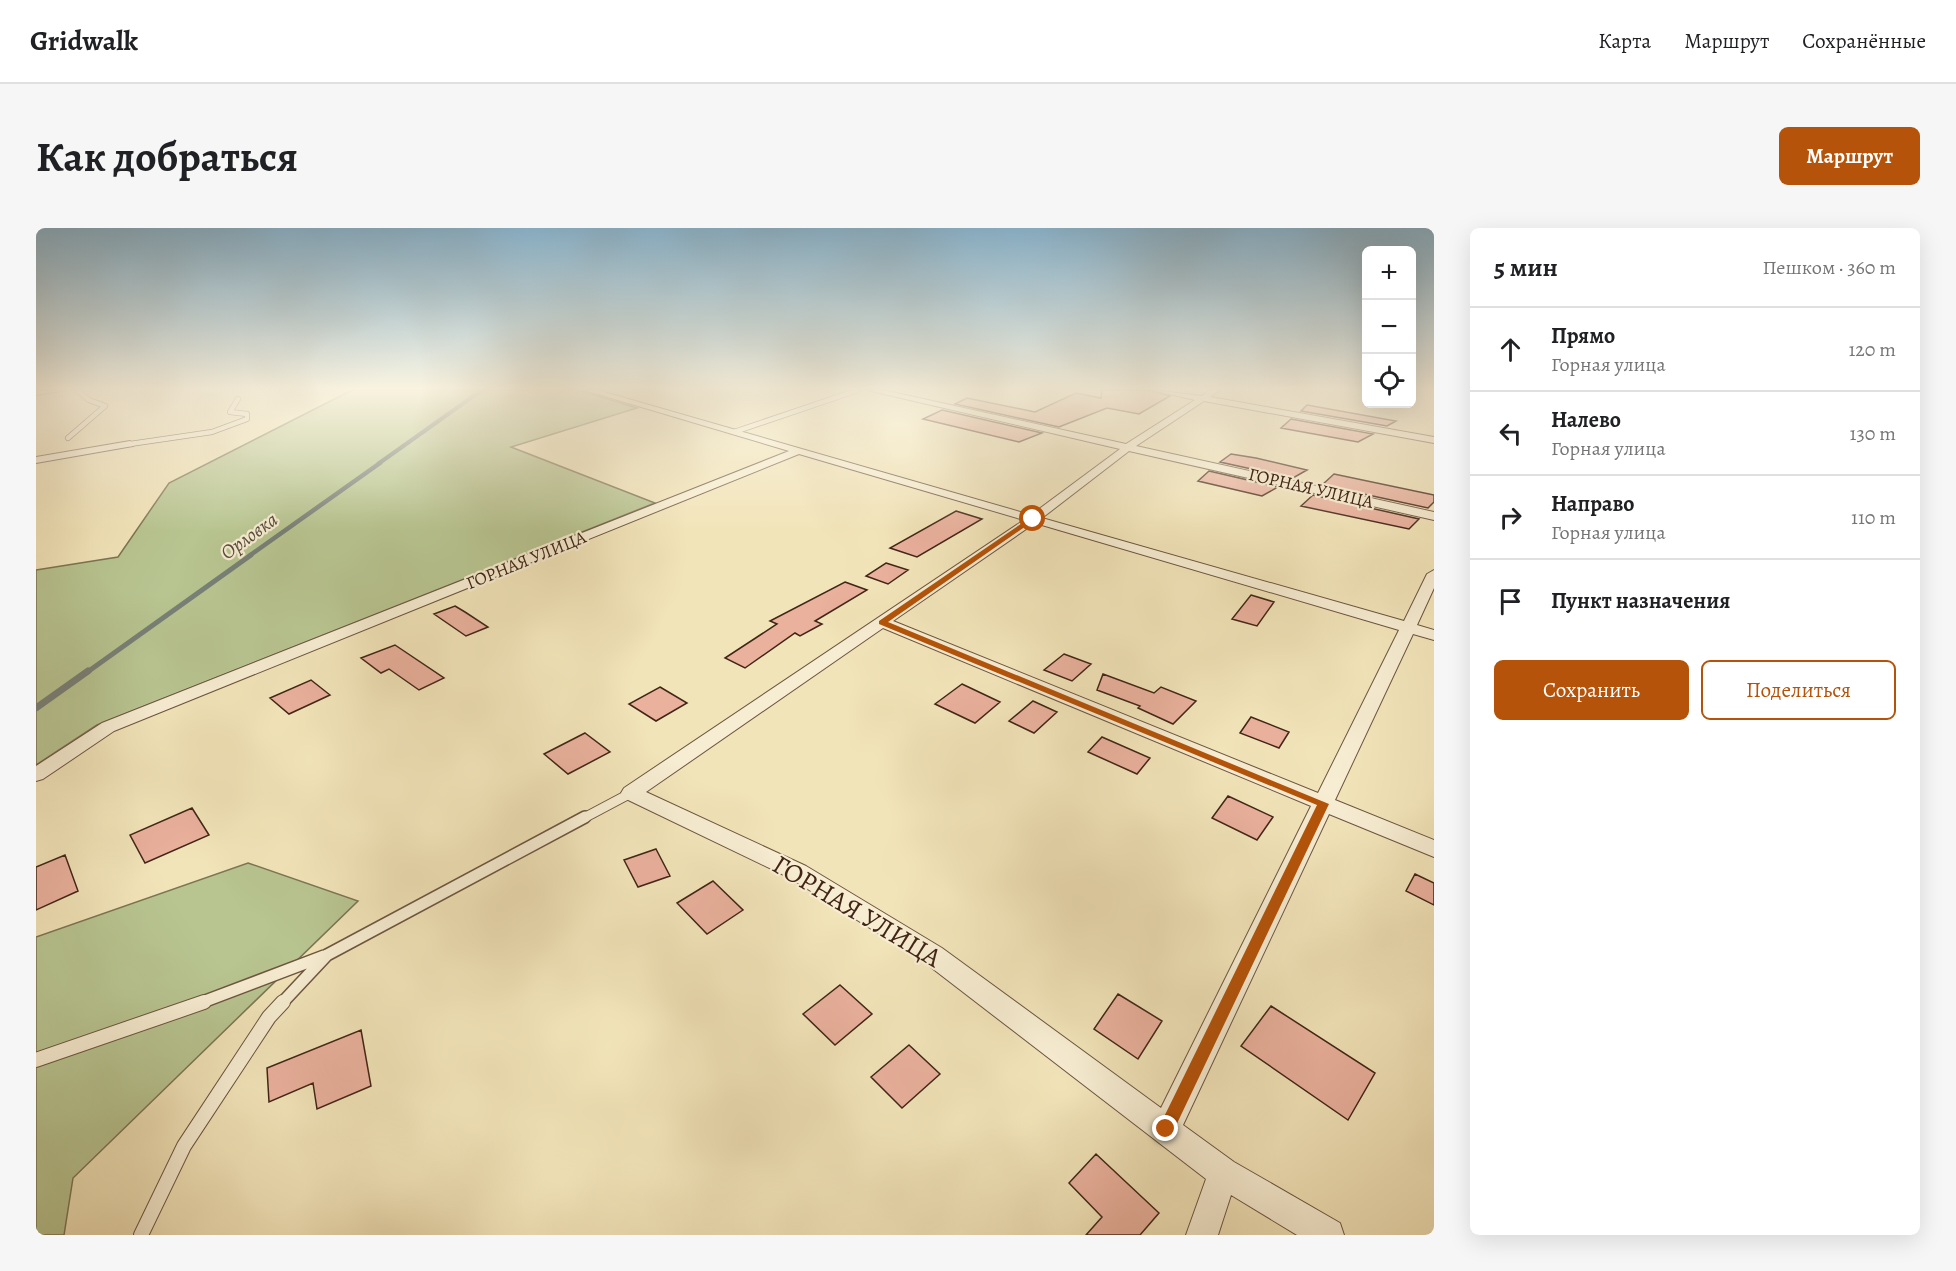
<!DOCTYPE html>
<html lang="ru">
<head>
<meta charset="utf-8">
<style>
	body { margin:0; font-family:Alegreya,serif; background:#f6f6f6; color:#202124 }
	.controls { position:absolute; right:18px; top:18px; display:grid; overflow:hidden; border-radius:9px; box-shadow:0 6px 24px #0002 }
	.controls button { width:54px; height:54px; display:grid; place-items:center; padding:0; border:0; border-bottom:2px solid #e0e0e0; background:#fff; color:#202124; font:30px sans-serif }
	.stop { position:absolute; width:18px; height:18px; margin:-14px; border:4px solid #b45309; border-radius:50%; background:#fff }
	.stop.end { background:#b45309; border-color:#fff; box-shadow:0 2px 6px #0008 }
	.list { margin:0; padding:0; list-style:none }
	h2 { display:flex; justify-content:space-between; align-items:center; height:78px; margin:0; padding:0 24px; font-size:26px }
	h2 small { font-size:20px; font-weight:400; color:#757577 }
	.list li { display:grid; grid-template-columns:39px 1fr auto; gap:18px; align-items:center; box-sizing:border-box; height:84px; padding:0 24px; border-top:2px solid #e0e0e0 }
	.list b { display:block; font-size:22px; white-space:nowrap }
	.list p { margin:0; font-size:20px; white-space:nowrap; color:#757577 }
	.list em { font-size:20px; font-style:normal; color:#757577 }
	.actions { display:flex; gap:12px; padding:18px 24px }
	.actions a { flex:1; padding:14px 0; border:2px solid #b45309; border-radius:9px; text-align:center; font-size:21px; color:#b45309 }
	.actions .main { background:#b45309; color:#fff }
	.icon { flex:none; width:33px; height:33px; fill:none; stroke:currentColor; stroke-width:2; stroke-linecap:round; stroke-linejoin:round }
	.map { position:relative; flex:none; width:1398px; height:1007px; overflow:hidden; border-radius:9px }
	header { display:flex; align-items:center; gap:36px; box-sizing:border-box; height:84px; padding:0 30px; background:#fff; border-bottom:2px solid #e0e0e0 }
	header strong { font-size:28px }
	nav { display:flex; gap:33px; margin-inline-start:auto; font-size:21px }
	.intro { display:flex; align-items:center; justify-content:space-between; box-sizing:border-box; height:144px; padding:0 36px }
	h1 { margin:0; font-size:42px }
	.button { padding:15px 27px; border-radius:9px; background:#b45309; color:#fff; font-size:21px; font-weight:700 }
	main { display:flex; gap:36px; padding:0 36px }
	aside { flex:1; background:#fff; border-radius:9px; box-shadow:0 6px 24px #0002 }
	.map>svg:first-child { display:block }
</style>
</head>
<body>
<header>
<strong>Gridwalk</strong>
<nav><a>Карта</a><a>Маршрут</a><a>Сохранённые</a></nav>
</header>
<div class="intro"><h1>Как добраться</h1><a class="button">Маршрут</a></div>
<main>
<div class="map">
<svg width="1398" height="1007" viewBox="0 0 1398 1007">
	<rect width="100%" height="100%" fill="#f2e4b9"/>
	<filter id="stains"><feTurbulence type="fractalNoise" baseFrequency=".00333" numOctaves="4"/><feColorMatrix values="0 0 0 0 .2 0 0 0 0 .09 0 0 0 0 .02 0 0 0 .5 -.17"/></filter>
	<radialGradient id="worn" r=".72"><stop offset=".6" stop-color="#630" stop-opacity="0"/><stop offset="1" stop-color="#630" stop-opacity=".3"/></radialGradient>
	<path fill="#b8c591" stroke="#7c7554" stroke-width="1.5" d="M316,162H542L601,180L475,219L619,275L61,497L0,537V342L82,329L133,255Z
		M212,635L322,673L37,950L28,1007H0V709Z"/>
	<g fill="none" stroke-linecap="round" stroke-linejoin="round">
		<path stroke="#788077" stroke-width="4" d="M342,236L446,162"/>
		<path stroke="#788077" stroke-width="4.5" d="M213,328L344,235"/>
		<path stroke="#788077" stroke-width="5" d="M50,445L215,327"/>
		<path stroke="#788077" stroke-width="7" d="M0,480L52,443"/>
	</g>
	<path fill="#eab19d" stroke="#412516" stroke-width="1.5" d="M1066,162H1114L1134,168L1103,186L1071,180L1023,199L919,176L931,170L999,184L1040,165L1065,170Z
		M1271,177L1360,193L1351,198L1265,183Z
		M906,182L1006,205L983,214L887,191Z
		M1255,191L1337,206L1322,214L1245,200Z
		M1195,226L1220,230L1271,242L1257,250L1184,234Z
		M1173,243L1242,259L1226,268L1162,253Z
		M1298,246L1398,267V274L1392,280L1286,257Z
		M1277,267L1383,291L1373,301L1265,278Z
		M920,283L946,291L881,329L854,320Z
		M850,335L872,342L852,356L830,348Z
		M809,354L831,362L779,393L786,396L764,408L759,405L709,440L689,430L741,396L734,393Z
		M1215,367L1238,374L1221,398L1196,391Z
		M419,378L429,384L452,399L430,408L398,386Z
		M359,417L408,450L383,462L353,441L345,445L325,430Z
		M1028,426L1055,436L1036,453L1008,442Z
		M1067,446L1118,465L1125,459L1160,473L1137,496L1102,480L1104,478L1061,462Z
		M275,452L294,467L253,486L234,470Z
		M926,456L964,474L939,495L899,476Z
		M624,459L651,475L620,493L593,476Z
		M997,473L1021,484L998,505L973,493Z
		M1215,489L1253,504L1243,520L1204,505Z
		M549,505L574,524L532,546L508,526Z
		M1066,509L1114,530L1101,546L1052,524Z
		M1192,568L1237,589L1221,612L1176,590Z
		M156,580L173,607L109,635L94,607Z
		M620,621L634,648L602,659L588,632Z
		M29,627L42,663L0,682V639Z
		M1379,646L1398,655V677L1370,663Z
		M677,653L707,682L671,706L641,675Z
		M804,757L836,786L799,817L767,786Z
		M1082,766L1126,793L1102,831L1058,801Z
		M1235,778L1339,845L1312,892L1205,818Z
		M325,802L335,858L281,881L277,855L233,874L231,840Z
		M873,817L904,846L866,880L835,849Z
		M1060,926L1123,985L1104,1007H1050L1066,989L1033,955Z"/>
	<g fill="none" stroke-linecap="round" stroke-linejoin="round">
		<defs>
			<path id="lane-far3" d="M698,204L822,162
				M32,210L69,178L53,172L41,162
				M94,216L176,204L211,191V186L194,184L202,171"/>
			<path id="lane-far2" d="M546,591L595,565"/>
			<path id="lane-far1" d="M164,775L288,728
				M246,775L291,727L549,589"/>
			<path id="lane" d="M0,832L168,774
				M105,1007L148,918L233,789L247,774"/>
			<path id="street" d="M31,162L0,167V163Z
				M548,162H561L995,287L1084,221L831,162H847L1090,216L1159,172L1116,162L1166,168L1174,162H1184L1174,169L1398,209V215L1168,173L1100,218L1398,284V292L1093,223L1006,290L1368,393L1391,346L1398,342V360L1381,397L1398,402V412L1377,406L1299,572L1398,612V629L1293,586L1147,897L1198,934L1304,995L1308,1007H1261L1195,967L1182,1007H1150L1170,951L888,734L754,650L588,570L585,565L588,560L988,292L763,226L78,503L7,551L0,553V538L66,495L753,223ZM999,295L1363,402L1282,565L857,393ZM847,400L1275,578L1125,880L906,720L770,638L610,564Z
				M94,213L99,216L97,218L0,235V229Z"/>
		</defs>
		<use href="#lane-far3" stroke="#6d553f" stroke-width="6"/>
		<use href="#lane-far2" stroke="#6d553f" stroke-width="11"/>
		<use href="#lane-far1" stroke="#6d553f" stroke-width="14"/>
		<use href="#lane" stroke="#6d553f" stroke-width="16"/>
		<use href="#street" stroke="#6d553f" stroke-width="2"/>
		<use href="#lane-far3" stroke="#f7edd2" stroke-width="4.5"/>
		<use href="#lane-far2" stroke="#f7edd2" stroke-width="9"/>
		<use href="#lane-far1" stroke="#f7edd2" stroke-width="11"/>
		<use href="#lane" stroke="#f7edd2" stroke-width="14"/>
		<use href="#street" fill="#f7edd2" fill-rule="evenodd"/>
	</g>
	<linearGradient id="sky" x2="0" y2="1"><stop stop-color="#8ab8d4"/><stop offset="0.53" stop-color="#f9f3e0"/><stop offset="1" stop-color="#f9f3e0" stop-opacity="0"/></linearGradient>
	<rect width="1398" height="303" fill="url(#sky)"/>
	<path fill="#b45309" d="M995,289L1000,291L852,394L1293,576L1136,906L1130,909L1125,906L1122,901L1125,895L1281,577L843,396V393Z"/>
	<g text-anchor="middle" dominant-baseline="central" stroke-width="4.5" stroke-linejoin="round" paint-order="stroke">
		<g font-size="18" fill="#412516" stroke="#f7edd2">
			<text transform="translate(1275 260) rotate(13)">ГОРНАЯ УЛИЦА</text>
			<text transform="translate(490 332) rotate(-22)">ГОРНАЯ УЛИЦА</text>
		</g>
		<g font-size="20" font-style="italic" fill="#584b3e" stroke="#f7edd2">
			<text transform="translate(213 308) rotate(-36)">Орловка</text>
		</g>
		<g font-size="27" fill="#412516" stroke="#f7edd2">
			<text transform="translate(821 683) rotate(31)">ГОРНАЯ УЛИЦА</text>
		</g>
	</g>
	<rect width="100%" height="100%" filter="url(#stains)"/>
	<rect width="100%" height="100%" fill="url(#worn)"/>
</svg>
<div class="controls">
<button>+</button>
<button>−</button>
<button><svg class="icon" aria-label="locate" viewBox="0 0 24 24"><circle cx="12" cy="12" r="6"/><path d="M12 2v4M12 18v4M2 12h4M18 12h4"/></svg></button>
</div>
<div class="stop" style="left:997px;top:291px"></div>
<div class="stop end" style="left:1130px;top:901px"></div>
</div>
<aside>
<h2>5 мин<small>Пешком · 360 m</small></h2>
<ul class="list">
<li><svg class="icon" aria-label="ahead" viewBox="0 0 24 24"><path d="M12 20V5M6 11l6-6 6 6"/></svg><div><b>Прямо</b><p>Горная улица</p></div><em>120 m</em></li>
<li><svg class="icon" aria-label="left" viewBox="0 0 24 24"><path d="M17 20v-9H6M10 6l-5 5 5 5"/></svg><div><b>Налево</b><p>Горная улица</p></div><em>130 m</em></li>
<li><svg class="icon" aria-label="right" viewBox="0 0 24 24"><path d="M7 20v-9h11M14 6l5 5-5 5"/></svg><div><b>Направо</b><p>Горная улица</p></div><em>110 m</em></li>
<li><svg class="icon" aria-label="arrive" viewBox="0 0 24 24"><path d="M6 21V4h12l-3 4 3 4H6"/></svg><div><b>Пункт назначения</b></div></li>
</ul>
<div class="actions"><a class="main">Сохранить</a><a>Поделиться</a></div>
</aside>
</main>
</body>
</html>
